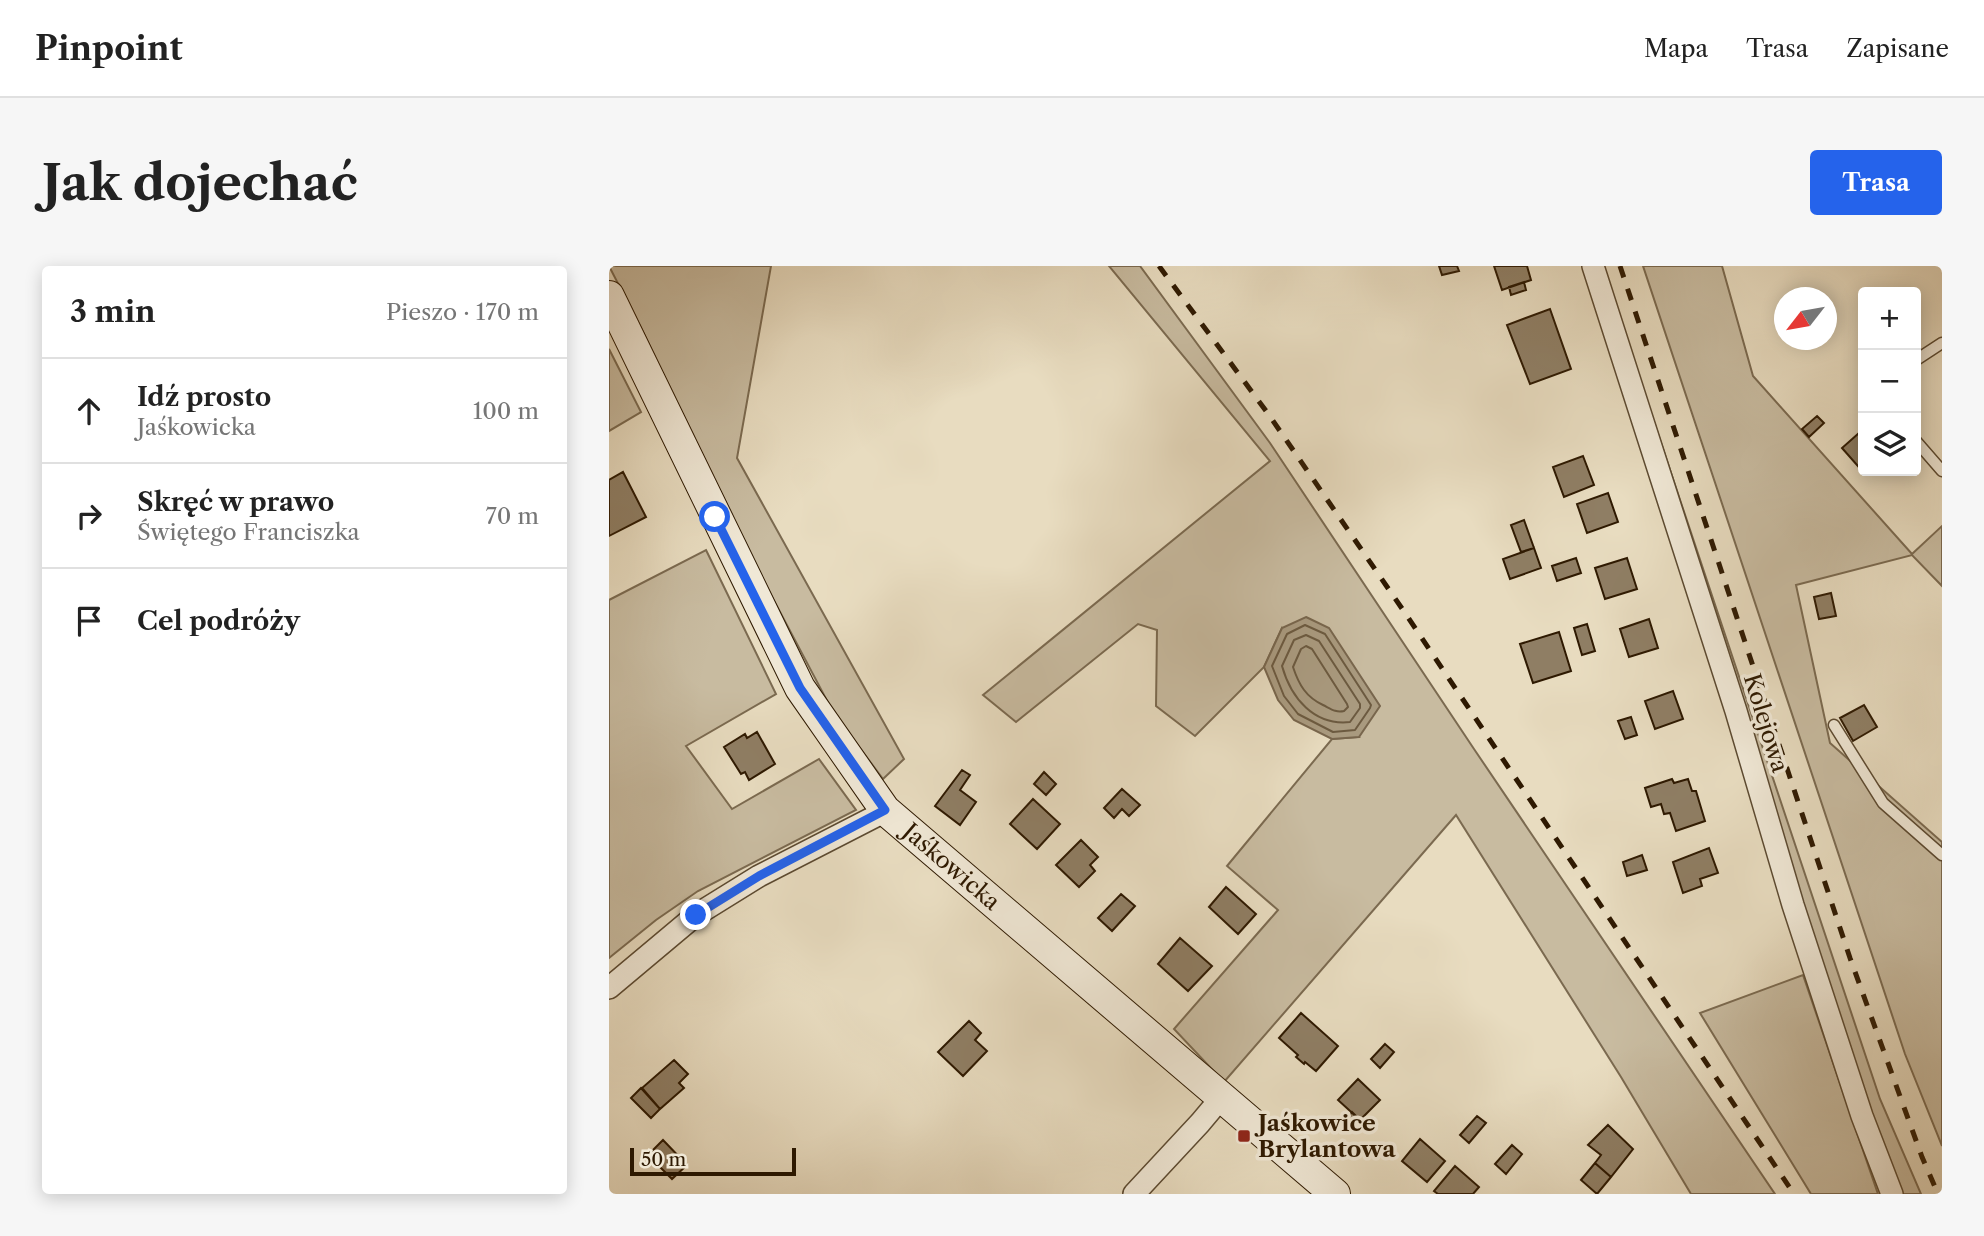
<!DOCTYPE html>
<html lang="pl">
<head>
<meta charset="utf-8">
<style>
	body { margin:0; font-family:"Libre Caslon Text",serif; background:#f6f6f6; color:#222 }
	.controls { position:absolute; right:21px; top:21px; display:grid; overflow:hidden; border-radius:7px; box-shadow:0 4px 18px #0003 }
	.controls button { width:63px; height:63px; display:grid; place-items:center; padding:0; border:0; border-bottom:2px solid #e0e0e0; background:#fff; color:#222; font:35px sans-serif }
	.compass { position:absolute; left:1165px; top:21px; width:63px; height:63px; border-radius:50%; background:#fff; box-shadow:0 4px 18px #0003; rotate:239deg }
	.scale { position:absolute; left:21px; bottom:18px; width:166px; box-sizing:border-box; padding-left:7px; border:4px solid #2e1901; border-top:0; font-size:19px; line-height:24px; white-space:nowrap; color:#2e1901; -webkit-text-stroke:5px #f0e8d6; paint-order:stroke }
	.stop { position:absolute; width:21px; height:21px; margin:-16px; border:5px solid #2563eb; border-radius:50%; background:#fff }
	.stop.end { background:#2563eb; border-color:#fff; box-shadow:0 2px 7px #0008 }
	.list { margin:0; padding:0; list-style:none }
	h2 { display:flex; justify-content:space-between; align-items:center; height:91px; margin:0; padding:0 28px; font-size:30px }
	h2 small { font-size:23px; font-weight:400; color:#767676 }
	.list li { display:grid; grid-template-columns:46px 1fr auto; gap:21px; align-items:center; box-sizing:border-box; height:105px; padding:0 28px; border-top:2px solid #e0e0e0 }
	.list b { display:block; font-size:26px; white-space:nowrap }
	.list p { margin:0; font-size:23px; white-space:nowrap; color:#767676 }
	.list em { font-size:23px; font-style:normal; color:#767676 }
	.icon { flex:none; width:38px; height:38px; fill:none; stroke:currentColor; stroke-width:2; stroke-linecap:round; stroke-linejoin:round }
	.map { position:relative; flex:none; width:1333px; height:928px; overflow:hidden; border-radius:7px }
	header { display:flex; align-items:center; gap:42px; box-sizing:border-box; height:98px; padding:0 35px; background:#fff; border-bottom:2px solid #e0e0e0 }
	header strong { font-size:33px }
	nav { display:flex; gap:38px; margin-inline-start:auto; font-size:24px }
	.intro { display:flex; align-items:center; justify-content:space-between; box-sizing:border-box; height:168px; padding:0 42px }
	h1 { margin:0; font-size:49px }
	.button { padding:18px 32px; border-radius:7px; background:#2563eb; color:#fff; font-size:24px; font-weight:700 }
	main { display:flex; gap:42px; padding:0 42px }
	aside { flex:1; background:#fff; border-radius:7px; box-shadow:0 4px 18px #0003 }
	.map>svg:first-child { display:block }
</style>
</head>
<body>
<header>
<strong>Pinpoint</strong>
<nav><a>Mapa</a><a>Trasa</a><a>Zapisane</a></nav>
</header>
<div class="intro"><h1>Jak dojechać</h1><a class="button">Trasa</a></div>
<main>
<aside>
<h2>3 min<small>Pieszo · 170 m</small></h2>
<ul class="list">
<li><svg class="icon" aria-label="ahead" viewBox="0 0 24 24"><path d="M12 20V5M6 11l6-6 6 6"/></svg><div><b>Idź prosto</b><p>Jaśkowicka</p></div><em>100 m</em></li>
<li><svg class="icon" aria-label="right" viewBox="0 0 24 24"><path d="M7 20v-9h11M14 6l5 5-5 5"/></svg><div><b>Skręć w prawo</b><p>Świętego Franciszka</p></div><em>70 m</em></li>
<li><svg class="icon" aria-label="arrive" viewBox="0 0 24 24"><path d="M6 21V4h12l-3 4 3 4H6"/></svg><div><b>Cel podróży</b></div></li>
</ul>
</aside>
<div class="map">
<svg width="1333" height="928" viewBox="0 0 1333 928">
	<rect width="100%" height="100%" fill="#e8dcc0"/>
	<filter id="stains"><feTurbulence type="fractalNoise" baseFrequency=".00286" numOctaves="4"/><feColorMatrix values="0 0 0 0 .2 0 0 0 0 .09 0 0 0 0 .02 0 0 0 .5 -.17"/></filter>
	<radialGradient id="worn" r=".72"><stop offset=".6" stop-color="#630" stop-opacity="0"/><stop offset="1" stop-color="#630" stop-opacity=".3"/></radialGradient>
	<path fill="#c8bba0" stroke="#7b6a50" stroke-width="2" d="M0,0H162L128,192L295,493L274,513L224,446L125,259L34,66Z
		M500,0H531L661,177L865,483L1166,928H1082L1012,811L847,549L615,816L565,763L669,644L618,600L723,473L750,471L673,362L655,401L586,470L547,440L548,364L529,358L407,456L374,429L661,195Z
		M993,0L1271,833L1312,928H1291L1275,894Z
		M1034,0H1113L1144,110L1303,288L1333,260V320L1303,289L1187,319L1221,477L1333,576V880L1296,788Z
		M0,83L32,146L0,165Z
		M97,284L167,428L77,480L123,543L210,493L247,544L89,625L47,654L0,692V334Z
		M1194,709L1269,928H1202L1091,747Z"/>
	<path fill="#a99a7f" stroke="#78664d" stroke-width="2" d="M697,351L720,362L771,440L750,471L723,473L685,454L669,434L655,401L673,362Z"/>
	<g fill="none" stroke-linecap="round" stroke-linejoin="round">
		<path stroke="#6c5a40" stroke-width="2" d="M696,359L716,368L762,439L761,442L746,464L724,466L689,448L675,430L663,400L678,368Z
			M697,369L710,375L751,438V442L741,456C705,460 682,432 673,400L685,374Z
			M697,380L703,383L738,438L739,441L735,445C727,447 722,443 714,439C697,431 690,419 684,401L692,383Z"/>
	</g>
	<path fill="#8f7e64" stroke="#2e1901" stroke-width="2" d="M830,0H848L850,5L833,9Z
		M885,0H918L922,14L893,24Z
		M915,16L917,24L902,29L900,21Z
		M941,43L962,103L921,118L898,59Z
		M1208,150L1215,157L1200,171L1193,163Z
		M1250,167L1253,171L1254,170V205H1258L1255,207L1233,182Z
		M974,190L985,219L955,231L944,201Z
		M14,206L37,251L0,270V214Z
		M999,227L1009,256L978,267L968,238Z
		M915,254L925,282L912,286L902,259Z
		M925,282L932,302L901,313L894,293Z
		M967,292L972,307L948,315L943,300Z
		M1018,292L1028,323L996,333L986,302Z
		M1222,327L1227,350L1210,353L1205,331Z
		M1040,353L1049,382L1020,391L1011,363Z
		M978,358L986,385L973,389L965,362Z
		M950,366L962,405L924,417L911,378Z
		M1064,425L1074,453L1046,463L1036,435Z
		M1255,439L1268,461L1244,475L1231,452Z
		M1022,451L1028,469L1016,473L1009,455Z
		M148,466L166,498L140,514L136,506L132,508L115,481L136,468L138,472Z
		M353,504L361,509L351,524L367,536L351,559L326,540Z
		M435,506L447,518L437,529L425,518Z
		M1063,513L1065,517L1079,513L1083,525H1087L1096,555L1067,565L1061,547L1055,548L1052,538L1042,541L1036,522Z
		M513,523L531,539L520,550L513,543L505,552L495,542Z
		M424,533L451,558L428,583L401,558Z
		M472,574L489,591L481,599L486,605L470,621L447,599Z
		M1100,582L1109,607L1091,613L1093,620L1074,627L1064,596Z
		M1033,589L1038,604L1018,610L1014,596Z
		M617,621L647,648L629,668L600,641Z
		M512,628L526,640L503,665L489,652Z
		M571,672L603,700L579,725L549,698Z
		M692,747L729,780L707,805L696,796L695,798L687,791L689,789L670,772Z
		M360,755L372,767L366,774L378,785L354,810L329,786Z
		M776,778L785,786L771,802L762,793Z
		M65,794L79,808L70,817L75,822L51,843L33,822Z
		M749,813L771,834L751,854L729,834Z
		M32,822L51,843L42,852L22,832Z
		M743,846L751,854L742,863L734,856Z
		M868,850L877,857L860,877L851,869Z
		M999,859L1024,883L1002,911L986,897L992,889L979,879Z
		M811,873L836,895L818,916L793,895Z
		M54,874L78,899L63,913L39,889Z
		M903,879L913,888L897,908L886,898Z
		M986,897L1002,911L988,928L972,914Z
		M846,900L870,921L864,928H829L825,925Z"/>
	<g fill="none" stroke-linecap="round" stroke-linejoin="round">
		<defs>
			<path id="lane" d="M1307,94L1333,77
				M1307,175L1333,205
				M1225,459L1274,537L1333,589"/>
			<path id="street" d="M984,0L1127,445L1184,639L1253,850L1283,928
				M0,722L87,649L150,610L267,550L276,544
				M525,928L591,857L612,832"/>
			<g id="secondary">
				<path id="s1" d="M0,30L191,422L276,544L726,928"/>
			</g>
		</defs>
		<use href="#lane" stroke="#5c4a31" stroke-width="13"/>
		<use href="#street" stroke="#5c4a31" stroke-width="24"/>
		<use href="#secondary" stroke="#2e1901" stroke-width="32"/>
		<use href="#lane" stroke="#f0e8d6" stroke-width="10"/>
		<use href="#street" stroke="#f0e8d6" stroke-width="21"/>
		<use href="#secondary" stroke="#f0e8d6" stroke-width="30"/>
		<path stroke="#2e1901" stroke-width="5" stroke-dasharray="12 12" stroke-linecap="butt" d="M550,0L660,149L794,344L1185,928
			M1011,0L1241,692L1313,891L1329,928"/>
	</g>
	<g fill="none" stroke-linecap="round" stroke-linejoin="round">
		<path stroke="#2563eb" stroke-width="9" d="M87,649L150,610L276,544L191,422L106,251"/>
	</g>
	<rect fill="#8f2418" stroke="#f0e8d6" stroke-width="2.5" x="628" y="863" width="14" height="14" rx="3.5"/>
	<g text-anchor="middle" dominant-baseline="central" stroke-width="7" stroke-linejoin="round" paint-order="stroke">
		<g font-size="23" fill="#2e1901" stroke="#f0e8d6">
			<text transform="translate(1157 457) rotate(73)">Kolejowa</text>
			<text stroke="none"><textPath href="#s1" startOffset="672">Jaśkowicka</textPath></text>
		</g>
		<g font-size="23" font-weight="bold" fill="#2e1901" stroke="#f0e8d6" text-anchor="start">
			<text x="649" y="857">Jaśkowice<tspan x="649" dy="26">Brylantowa</tspan></text>
		</g>
	</g>
	<rect width="100%" height="100%" filter="url(#stains)"/>
	<rect width="100%" height="100%" fill="url(#worn)"/>
</svg>
<div class="controls">
<button>+</button>
<button>−</button>
<button><svg class="icon" aria-label="layers" viewBox="0 0 24 24"><path d="M12 4l9 5-9 5-9-5zM3 14l9 5 9-5"/></svg></button>
</div>
<svg class="compass" viewBox="-18 -18 36 36"><path d="M0-13l5 13h-10z" fill="#e53935"/><path d="M0 13l5-13h-10z" fill="#767676"/></svg>
<div class="scale">50 m</div>
<div class="stop" style="left:106px;top:251px"></div>
<div class="stop end" style="left:87px;top:649px"></div>
</div>
</main>
</body>
</html>
